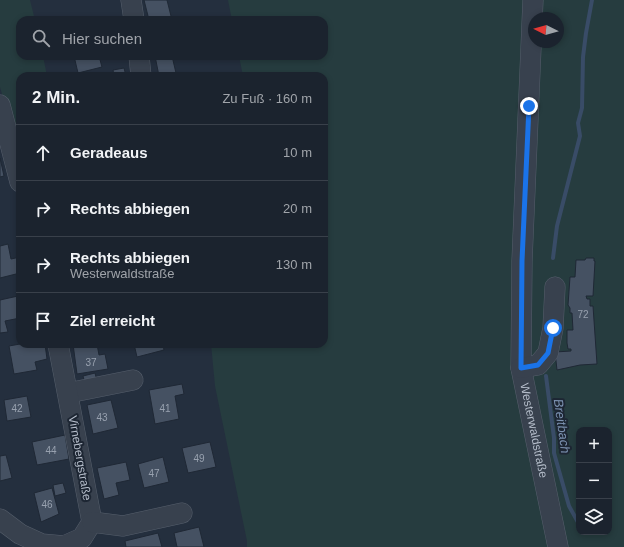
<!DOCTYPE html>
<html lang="de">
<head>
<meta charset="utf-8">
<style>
	body { margin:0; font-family:Helvetica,sans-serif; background:#242b36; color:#f1f3f6 }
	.controls { position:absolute; right:12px; bottom:12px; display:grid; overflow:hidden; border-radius:8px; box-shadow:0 2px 6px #0003 }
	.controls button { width:36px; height:36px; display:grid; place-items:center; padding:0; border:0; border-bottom:1px solid #39404a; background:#1b232e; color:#f1f3f6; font:20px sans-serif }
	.compass { position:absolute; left:528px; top:12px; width:36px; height:36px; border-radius:50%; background:#1b232e; box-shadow:0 2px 6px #0003; rotate:275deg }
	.stop { position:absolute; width:12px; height:12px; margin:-9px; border:3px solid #1a73e8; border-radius:50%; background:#fff }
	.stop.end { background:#1a73e8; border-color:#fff; box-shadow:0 1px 4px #0008 }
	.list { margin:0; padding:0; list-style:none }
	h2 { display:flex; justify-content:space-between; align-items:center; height:52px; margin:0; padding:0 16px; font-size:17px }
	h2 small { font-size:13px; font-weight:400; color:#a0a4aa }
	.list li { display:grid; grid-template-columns:26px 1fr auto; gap:12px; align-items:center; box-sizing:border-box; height:56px; padding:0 16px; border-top:1px solid #39404a }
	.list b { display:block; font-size:15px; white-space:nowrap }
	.list p { margin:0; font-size:13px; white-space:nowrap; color:#a0a4aa }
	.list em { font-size:13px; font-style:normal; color:#a0a4aa }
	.icon { flex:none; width:22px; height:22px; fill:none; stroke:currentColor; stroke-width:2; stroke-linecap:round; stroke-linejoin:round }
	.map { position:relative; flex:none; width:624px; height:547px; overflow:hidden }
	.search { position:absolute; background:#1b232e; box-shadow:0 2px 6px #0003; left:16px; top:16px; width:312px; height:44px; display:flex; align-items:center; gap:10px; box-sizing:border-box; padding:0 14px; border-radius:12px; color:#a0a4aa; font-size:15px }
	.panel { position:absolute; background:#1b232e; box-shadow:0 2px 6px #0003; left:16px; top:72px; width:312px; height:276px; border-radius:12px }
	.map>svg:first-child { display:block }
</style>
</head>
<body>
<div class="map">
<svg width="624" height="547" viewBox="0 0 624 547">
	<rect width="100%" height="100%" fill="#242f3e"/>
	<path fill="#263c3f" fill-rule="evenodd" d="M0,0H30L35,20H20V56H43L47,76H20V159L0,87Z
		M228,0H624V547H247V541L215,386L211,344H324V76H243L239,56H324V20H232ZM534,18H558V42H534ZM579,430H609V532H579Z"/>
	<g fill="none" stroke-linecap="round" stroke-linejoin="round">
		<path stroke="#394c67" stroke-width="4" d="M553,258L557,226L580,136L578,123L582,108L583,57L586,33L592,0
			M546,376L554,438V453L569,506L579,524"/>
	</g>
	<path fill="#455162" stroke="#1f2835" d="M144,0H167L172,20H149Z
		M74,56H99L102,67L78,73Z
		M155,56H172L176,73L159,76Z
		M124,68L126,76H114L113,70Z
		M0,158L4,176L0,177Z
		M8,244L11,259L20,257V273L0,278V246Z
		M586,258H594V261H595L593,296H586L587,299H590V306H593L597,364L580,365L557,370L555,352L571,351V349H568L567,343V330H573L572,313H570V308L568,305L570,277H575L576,260H585Z
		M18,296L20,306V318L5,321L8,332L0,333V300Z
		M20,344H45L47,359L35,362L37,370L14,374L9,346Z
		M73,344H97L99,355L105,354L108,369L77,374Z
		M134,344H163L164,350L137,357Z
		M95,373L97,381L85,384L83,376Z
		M182,384L184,394L175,396L179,419L155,424L149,390Z
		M27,396L31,417L7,421L4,400Z
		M111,400L118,428L93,434L87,405Z
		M65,435L69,459L37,465L32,442Z
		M210,442L216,467L188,473L182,448Z
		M6,455L12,478L0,481V456Z
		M163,457L169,482L144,488L138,464Z
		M126,462L130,480L116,483L119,495L104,499L97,468Z
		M63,483L66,493L55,496L53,485Z
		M52,488L59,514L41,522L34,493Z
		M199,527L204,547H177L174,533Z
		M158,533L162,547H126L125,541Z"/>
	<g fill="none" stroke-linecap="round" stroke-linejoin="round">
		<defs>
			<g id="minor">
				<path d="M131,0L134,20"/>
				<path id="s1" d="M533,0L522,261L521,368L558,547"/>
				<path d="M139,56L141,76"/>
				<path d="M0,105L20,182"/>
				<path d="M521,368L538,365L548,353L553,328L555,287"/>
				<path d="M68,393L133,380"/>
				<path d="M0,519L20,534L42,544L64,546L82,538L92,522L58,344"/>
				<path d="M92,522L123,526L182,513"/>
			</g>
		</defs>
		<use href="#minor" stroke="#565f6c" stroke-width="21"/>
		<use href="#minor" stroke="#38414e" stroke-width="20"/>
	</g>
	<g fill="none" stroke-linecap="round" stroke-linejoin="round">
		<path stroke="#1a73e8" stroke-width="5" d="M529,106L522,261L521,368L538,365L548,353L553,328"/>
	</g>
	<g text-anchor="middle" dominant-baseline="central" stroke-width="4" stroke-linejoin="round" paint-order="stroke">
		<g font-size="10" fill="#98a1af">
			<text x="583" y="314">72</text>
			<text x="91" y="362">37</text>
			<text x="17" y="408">42</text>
			<text x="165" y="408">41</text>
			<text x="102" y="417">43</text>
			<text x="51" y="450">44</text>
			<text x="199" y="458">49</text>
			<text x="154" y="473">47</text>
			<text x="47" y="504">46</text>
		</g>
		<g font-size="12" fill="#b4bcc9" stroke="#1d2633">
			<text stroke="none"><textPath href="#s1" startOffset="432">Westerwaldstraße</textPath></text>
			<text transform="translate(80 458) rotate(80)">Virnebergstraße</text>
		</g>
		<g font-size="13" font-style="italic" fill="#7c92b1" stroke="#1d2633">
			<text transform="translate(562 426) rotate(82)">Breitbach</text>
		</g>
	</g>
</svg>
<div class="controls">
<button>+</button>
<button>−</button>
<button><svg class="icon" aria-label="layers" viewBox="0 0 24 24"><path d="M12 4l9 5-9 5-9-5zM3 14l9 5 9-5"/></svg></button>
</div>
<svg class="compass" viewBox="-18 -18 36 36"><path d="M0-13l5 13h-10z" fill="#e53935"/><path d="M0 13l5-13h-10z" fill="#a0a4aa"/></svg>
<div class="stop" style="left:553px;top:328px"></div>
<div class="stop end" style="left:529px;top:106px"></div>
<div class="search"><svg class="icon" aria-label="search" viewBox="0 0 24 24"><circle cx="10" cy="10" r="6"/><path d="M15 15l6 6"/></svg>Hier suchen</div>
<section class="panel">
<h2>2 Min.<small>Zu Fuß · 160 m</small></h2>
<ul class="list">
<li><svg class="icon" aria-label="ahead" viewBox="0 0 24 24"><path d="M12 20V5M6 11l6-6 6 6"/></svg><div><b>Geradeaus</b></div><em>10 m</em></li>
<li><svg class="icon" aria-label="right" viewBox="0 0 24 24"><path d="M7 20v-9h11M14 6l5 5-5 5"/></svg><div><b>Rechts abbiegen</b></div><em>20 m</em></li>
<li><svg class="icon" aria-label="right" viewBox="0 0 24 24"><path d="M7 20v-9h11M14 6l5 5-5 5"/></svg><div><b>Rechts abbiegen</b><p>Westerwaldstraße</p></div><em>130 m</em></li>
<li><svg class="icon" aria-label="arrive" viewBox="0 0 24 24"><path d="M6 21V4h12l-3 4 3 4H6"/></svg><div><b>Ziel erreicht</b></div></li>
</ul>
</section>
</div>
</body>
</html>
